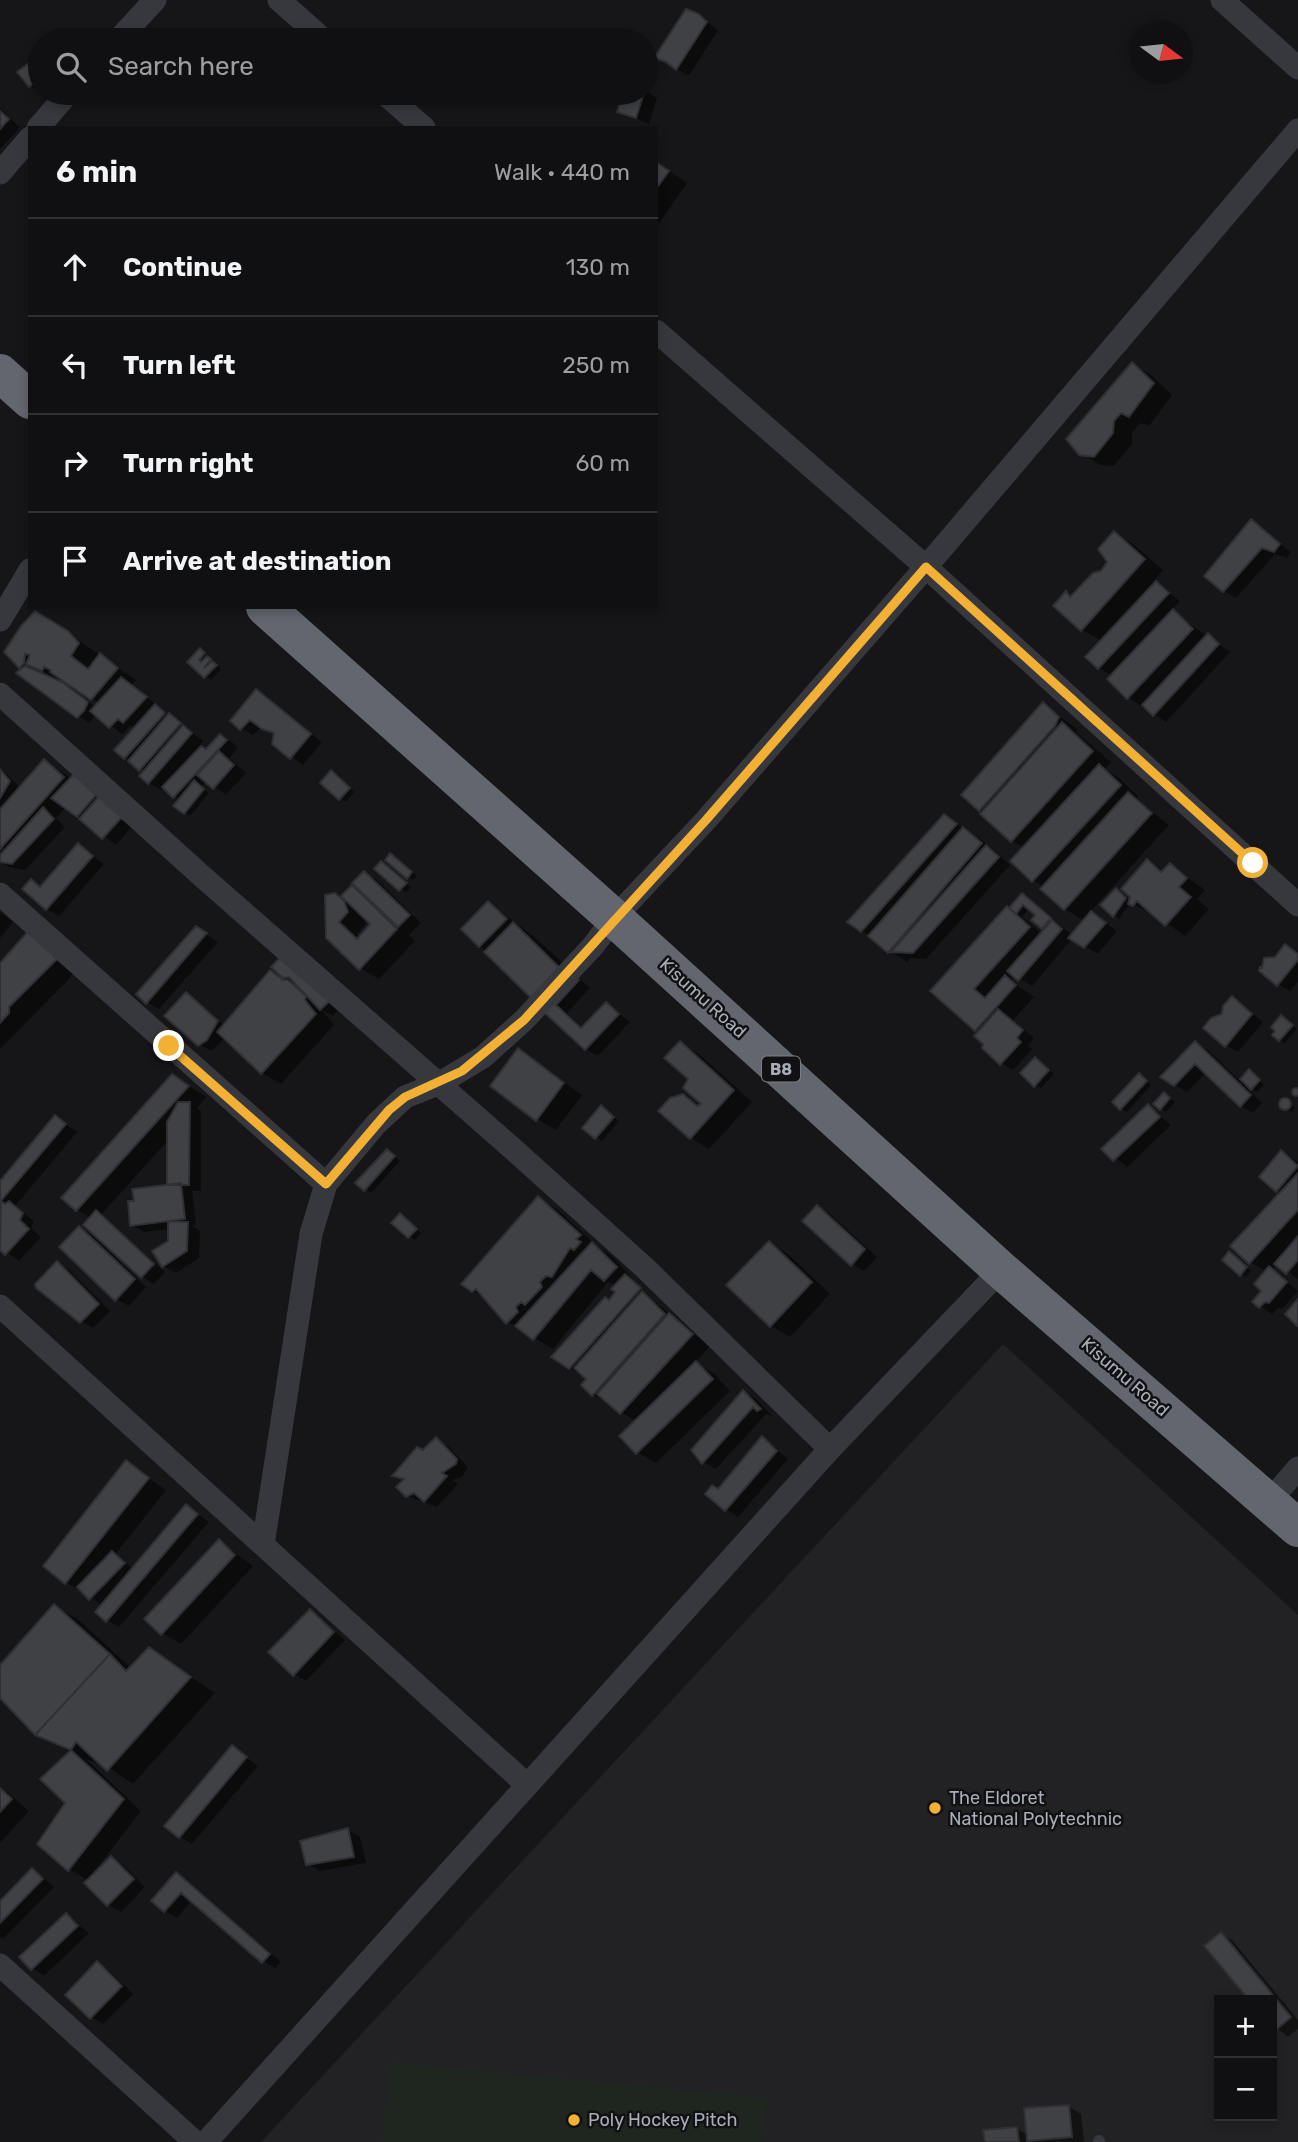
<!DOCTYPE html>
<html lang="en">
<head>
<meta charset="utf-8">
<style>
	body { margin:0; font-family:Rubik,sans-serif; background:#1e1e20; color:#f1f3f6 }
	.controls { position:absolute; right:21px; bottom:21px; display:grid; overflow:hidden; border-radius:0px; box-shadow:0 4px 10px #0003 }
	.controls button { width:63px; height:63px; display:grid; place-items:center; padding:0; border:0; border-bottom:2px solid #303032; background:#101012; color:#f1f3f6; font:35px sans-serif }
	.compass { position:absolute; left:1130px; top:21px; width:63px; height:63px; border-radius:50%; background:#101012; box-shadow:0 4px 10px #0003; rotate:105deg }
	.stop { position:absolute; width:21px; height:21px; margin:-16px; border:5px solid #f2b134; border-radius:50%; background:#fff }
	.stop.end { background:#f2b134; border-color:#fff; box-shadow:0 2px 7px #0008 }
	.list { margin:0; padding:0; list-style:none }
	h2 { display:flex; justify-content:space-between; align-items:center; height:91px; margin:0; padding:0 28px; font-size:30px }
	h2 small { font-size:23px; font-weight:400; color:#9c9d9f }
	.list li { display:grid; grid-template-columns:46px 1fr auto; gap:21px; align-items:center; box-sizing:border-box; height:98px; padding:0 28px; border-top:2px solid #303032 }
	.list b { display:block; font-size:26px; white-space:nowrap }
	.list em { font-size:23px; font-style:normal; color:#9c9d9f }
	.icon { flex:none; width:38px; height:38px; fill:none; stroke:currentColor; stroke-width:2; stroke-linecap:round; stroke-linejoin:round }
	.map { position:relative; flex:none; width:1298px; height:2142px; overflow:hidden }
	.search { position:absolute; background:#101012; box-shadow:0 4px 10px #0003; left:28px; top:28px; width:630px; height:77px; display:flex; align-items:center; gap:18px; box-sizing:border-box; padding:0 24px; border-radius:38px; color:#9c9d9f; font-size:26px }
	.panel { position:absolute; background:#101012; box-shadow:0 4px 10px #0003; left:28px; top:126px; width:630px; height:483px; border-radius:0px }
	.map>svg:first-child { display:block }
</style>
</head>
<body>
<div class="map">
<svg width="1298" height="2142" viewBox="0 0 1298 2142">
	<rect width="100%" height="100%" fill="#161618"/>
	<path fill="#222225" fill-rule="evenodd" d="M1003,1344L1298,1615V2142H261ZM1219,2000H1272V2116H1219Z"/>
	<path fill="#1e261f" d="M390,2062L768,2098L761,2142H382Z"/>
	<path fill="#0007" fill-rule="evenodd" d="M698,16L718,30L689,76L657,57Z
		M36,60L40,63V85L36,89L30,86Z
		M646,91L657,98L649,124L619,111L621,102L604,93Z
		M0,109L20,127L1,148H0Z
		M656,162L687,183L656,228Z
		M1132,364L1151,375L1172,395L1149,426L1140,423L1132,432V444L1114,466L1100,465L1081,453Z
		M1251,522L1291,552L1287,558L1275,554L1236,598L1224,591Z
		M1115,533L1133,544L1163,570L1153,582L1180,601L1171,611L1230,652L1166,722L1129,698L1109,679L1112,676L1099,668L1102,641L1082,630L1067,594L1072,597L1110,562Z
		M55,624L136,680L131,685L203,741L199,747L206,751L220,736L233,743L238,748L229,758L246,773L226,795L207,781L201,787L209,793L190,816L185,813L180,800L164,787L161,790L149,783L141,776L145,772L116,750L135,728L130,726L122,734L96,714L90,723L78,716L6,652ZM42,671L52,677L51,679L42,675ZM62,678L92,699L100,703L96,707L60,683Z
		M200,650L221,669L211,680L189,662Z
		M257,692L322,742L303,765L274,744L276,735L262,727L253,735L241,728Z
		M1044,705L1077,729L1076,732L1111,762L1105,769L1118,777L1138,796L1136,799L1169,825L1090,912L1117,931L1098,954L1072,939L1032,986L1015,975L1010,980L1034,997L1013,1020L1034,1038L1028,1046L1032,1049L1013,1070L1001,1063L980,1032L933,990L1010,910L1028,899L1073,936L1085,921L1065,909L1044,887L1033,880L1025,848L1012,841L980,810ZM1029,908L1045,929L1042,934L1022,917Z
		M45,761L104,800L134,824L116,845L66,807L56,818L65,827L25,870L9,867L0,862L6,850L0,846V767L21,789Z
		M337,776L354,792L346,802L340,798Z
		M945,816L982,840L1010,865L926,959L911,958L907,962L862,931Z
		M78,845L104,864L59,916L47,909L31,881L42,887Z
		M396,859L417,876L413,880L408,877Z
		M1147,861L1164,871L1170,865L1205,890L1197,899L1209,909L1185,936L1154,914L1130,903L1119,919L1103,905L1117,890L1131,901Z
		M382,863L411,887L406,893L377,869Z
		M365,873L377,880L421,923L409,935L415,941L379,979L360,968L327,937L335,895L341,898L352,887L364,894ZM364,916L373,924L360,937L357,934L366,923Z
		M489,903L532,935L590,988L567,1013L583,1028L606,1004L630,1022L598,1056L586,1049L480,946Z
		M0,912L13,922L0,938Z
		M196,928L218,942L159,1009L147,1002Z
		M1286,946L1298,953V982L1290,991L1278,984L1270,961Z
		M84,954L70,978L0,1049V965Z
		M274,966L345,1002L333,1016L321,1009L334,1025L281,1084L262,1073L225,1038L211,1051L199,1044L186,994L224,1025L271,972L287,981Z
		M1232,998L1263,1022L1238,1052L1226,1045Z
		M1282,1017L1297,1029L1285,1043L1280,1040Z
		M681,1043L699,1054L752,1102L709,1149L691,1138L682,1096L700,1107L703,1105L690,1079Z
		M1196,1043L1208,1050L1240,1081L1249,1072L1264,1084L1257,1092L1245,1086L1262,1103L1253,1113L1241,1106L1206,1072L1187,1092L1175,1085Z
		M518,1050L582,1095L556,1130L537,1119Z
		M1035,1059L1054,1074L1041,1088L1035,1085Z
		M1139,1075L1151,1085L1127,1112L1121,1108Z
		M173,1076L206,1097L197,1108L201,1111V1191H192L196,1225L192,1226L200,1231L199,1258L176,1273L163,1266L170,1229L144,1232L132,1225L168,1186L169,1139L101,1215L165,1272L154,1284L142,1277L92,1218L77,1210Z
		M1170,1098L1175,1102L1166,1112L1161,1109Z
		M1283,1101L1295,1107L1292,1112L1281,1106Z
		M1148,1106L1171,1125L1127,1167L1104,1149Z
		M607,1111L619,1121L602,1141L584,1127Z
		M55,1117L77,1132L15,1206L34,1221L31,1228L41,1237L19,1261L0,1247V1184Z
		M1282,1152L1298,1162V1279L1277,1264L1272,1270L1298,1291L1282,1309L1278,1308L1272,1314L1254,1302L1264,1291L1267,1272L1250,1262L1282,1193L1278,1190Z
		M393,1154L400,1161L371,1193L358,1183Z
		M538,1198L557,1209L598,1247L611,1255L650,1298L710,1346L695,1363L715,1374L730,1391L656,1463L637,1452V1422L593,1394L588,1379L570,1368L617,1292L616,1286L608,1282L553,1349L508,1322L486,1299L473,1291Z
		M817,1207L830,1214L877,1257L864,1271L852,1264Z
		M405,1219L421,1233L415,1240L393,1223Z
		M80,1228L92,1235L146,1287L129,1306L116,1299Z
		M769,1243L788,1254L830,1294L790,1337L771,1326Z
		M1235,1257L1251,1271L1246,1277L1241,1274Z
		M57,1263L69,1270L110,1311L93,1328L81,1321Z
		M744,1392L756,1399L772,1416L766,1414L716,1469L703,1462Z
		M763,1438L788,1459L738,1517L726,1509L719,1491Z
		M436,1439L448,1446L468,1467L462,1477L452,1480L458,1484L437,1507L407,1496L404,1481L395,1475Z
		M127,1463L166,1490L115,1555L134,1569L187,1507L209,1522L119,1627L107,1620L102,1605L66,1582Z
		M219,1541L253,1566L181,1644L162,1633Z
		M54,1606L79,1620L131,1668L149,1649L215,1693L133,1784L98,1760L97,1763L86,1759L141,1811L93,1873L95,1875L111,1858L123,1865L145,1887L121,1912L109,1905L87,1883L89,1881L69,1869L67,1802L71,1752L36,1733L0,1695V1668Z
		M310,1611L345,1640L306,1681L294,1674Z
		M232,1747L258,1766L192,1844L180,1837Z
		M0,1786L29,1811L0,1843Z
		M348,1830L360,1837L366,1863L320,1871L308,1864Z
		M33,1870L54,1887L3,1939L0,1937V1903Z
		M176,1875L188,1882L281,1962L275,1968L263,1961L192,1900L177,1918L165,1911L153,1901Z
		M66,1916L89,1933L44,1976L32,1968Z
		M1221,1934L1233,1941L1298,2020V2029L1288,2037L1272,2024V2000H1252L1207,1946Z
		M98,1963L110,1971L133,1994L103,2024L91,2017Z
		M1069,2107L1081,2114L1084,2142H987L1017,2129L1028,2135Z"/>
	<path fill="#404145" stroke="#303034" stroke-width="2" d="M686,9L699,14L707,22L676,70L666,62L654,58Z
		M36,58L40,64V78L29,87L17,72Z
		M644,93L636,118L617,112L620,102L601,94Z
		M0,111L9,119L0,129Z
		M656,162L669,171L656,189Z
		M1132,362L1154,383L1129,417L1121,413L1114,421L1113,433L1094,457L1079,455L1066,439Z
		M1251,519L1280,544L1274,552L1262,548L1223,592L1204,576Z
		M1114,531L1145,559L1081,631L1053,606L1066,591L1070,597L1093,573L1101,571L1107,562L1098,549Z
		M1156,581L1169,593L1098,669L1085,657Z
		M1173,609L1193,629L1127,699L1107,679Z
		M35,611L68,631L79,643L71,656L88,669L100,653L118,668L91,700L50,672L51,670L44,667L42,671L26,664L30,655L25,654L24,663L19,668L4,652L21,626Z
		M1208,633L1219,644L1153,716L1142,705Z
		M200,648L205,653L199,660L201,662L207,656L211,659L204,668L212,661L217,665L204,678L187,662Z
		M25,666L62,682L88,702L84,711L77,718L16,673Z
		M121,677L147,697L123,723L118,719L109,728L90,711Z
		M256,689L311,734L290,759L272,744L274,733L262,729L250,720L240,730L230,721Z
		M1043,702L1059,717L1055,726L979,811L961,795Z
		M155,704L165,713L124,759L114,750Z
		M169,713L181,723L139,771L128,761Z
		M1062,722L1093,751L1011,842L980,814Z
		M183,725L192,733L148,784L139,776Z
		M220,734L227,740L173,798L162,787L201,746L206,749Z
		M219,751L234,765L213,789L197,775Z
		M44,759L64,777L0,849V809Z
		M1099,764L1121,785L1032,882L1010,861Z
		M0,769L10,781L0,798Z
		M331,770L350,788L339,800L320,783Z
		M74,774L96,795L77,817L51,798Z
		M194,780L204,789L184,814L173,806Z
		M1128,792L1152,813L1064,910L1040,889Z
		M100,795L123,816L102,839L79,819Z
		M43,807L54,819L12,864L0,862V855Z
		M944,814L957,824L861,932L847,922Z
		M963,827L982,843L888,953L868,936Z
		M78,843L93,856L46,910L22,889L31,879L40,887Z
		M986,845L999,857L913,953L891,952Z
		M390,853L412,872L407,879L385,860Z
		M1147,859L1161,872L1170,863L1187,878L1179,887L1191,897L1165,926L1137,901L1133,906L1128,904L1130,897L1121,889Z
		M381,861L407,883L399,891L374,869Z
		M364,871L410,915L398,927L352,883Z
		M352,885L397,929L359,970L326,938L325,895L335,893L344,901L348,912L339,922L357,939L370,924L341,896Z
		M1116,888L1126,898L1113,917L1100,905Z
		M1022,893L1051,918L1042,929L1031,920L1035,915L1023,905L1016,914L1009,908Z
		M488,901L507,919L479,947L461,929Z
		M1007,906L1030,927L974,989L985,998L1005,975L1016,985L975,1031L930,991Z
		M1091,911L1106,923L1084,948L1068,938Z
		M39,919L59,957L9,1007V1013L0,1023V963Z
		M1052,920L1062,929L1018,981L1007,971Z
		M513,922L561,969L532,999L484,952Z
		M196,926L207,933L146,1004L136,994Z
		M1285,944L1298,954V960L1277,986L1259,971L1260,967L1262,968L1264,958L1275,957Z
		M287,950L334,997L320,1010L289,977L283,978L271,967Z
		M566,968L579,980L556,1005L581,1028L606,1002L619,1014L585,1050L534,1003Z
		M270,970L283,980H288L306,996L305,1000L316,1014L261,1074L217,1032Z
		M186,992L218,1021L207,1040L198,1046L164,1016Z
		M1232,996L1252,1014L1225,1047L1203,1028L1211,1018L1222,1014L1223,1006Z
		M998,1009L1023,1030L1017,1038L1021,1042L1000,1065L982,1048L983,1044L974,1036Z
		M1281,1015L1293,1025L1279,1041L1272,1035L1275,1031L1271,1027Z
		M680,1041L734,1090L690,1139L658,1111L670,1098L683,1094L697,1106L701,1104L683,1088L688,1079L664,1058Z
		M1195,1041L1251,1095L1240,1107L1195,1064L1174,1086L1160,1077Z
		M518,1048L564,1083L536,1121L490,1086Z
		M1035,1057L1049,1070L1034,1087L1020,1073Z
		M1249,1069L1260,1080L1251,1090L1240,1079Z
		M1139,1073L1147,1081L1120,1110L1112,1102Z
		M172,1074L189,1086L76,1211L61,1198Z
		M1292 1092a4 4 0 1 1 8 0a4 4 0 1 1-8 0Z
		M1164,1092L1170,1098L1160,1110L1153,1104Z
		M1279 1104a6 6 0 1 1 12 0a6 6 0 1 1-12 0Z
		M178,1102H190L189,1185H167V1122Z
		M1148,1104L1160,1117L1113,1161L1101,1149Z
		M601,1105L614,1117L595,1139L582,1128Z
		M55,1115L66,1124L0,1202V1181Z
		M387,1149L395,1156L364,1191L355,1183Z
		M1281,1150L1298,1166L1276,1192L1259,1177Z
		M1298,1173V1210L1249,1264L1230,1246Z
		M181,1183L185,1219L130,1226L128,1201H134L132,1189Z
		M538,1196L581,1235L576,1239L581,1242L574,1250L570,1248L552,1277L546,1276L540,1282L542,1287L525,1305L521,1302L516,1307L518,1312L506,1324L476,1289L472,1292L461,1284Z
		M1,1201L5,1204L9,1201L23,1213L20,1220L29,1229L5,1255L0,1250Z
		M817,1205L865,1249L851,1266L802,1221Z
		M96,1210L154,1264L141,1278L83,1225Z
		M400,1213L417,1229L408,1238L391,1223Z
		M168,1221L188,1222L187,1251L162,1267L152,1251L168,1241Z
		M79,1226L135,1279L115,1301L59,1247Z
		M1298,1236V1260L1286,1274L1274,1264Z
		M769,1241L812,1282L770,1327L726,1285Z
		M592,1242L617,1267L604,1281L591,1270L533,1340L515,1326Z
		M1229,1251L1247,1267L1240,1276L1222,1260Z
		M57,1261L99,1304L80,1323L36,1288L35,1284Z
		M1269,1266L1287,1282L1269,1303L1265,1302L1259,1308L1252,1302L1261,1291L1254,1284Z
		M625,1274L641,1288L569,1369L551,1357L605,1297L609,1300L615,1292L611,1289Z
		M642,1291L665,1314L592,1396L581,1385L586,1379L574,1368Z
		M1298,1299V1325L1297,1326L1285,1314Z
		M669,1313L693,1334L620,1414L597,1394Z
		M696,1361L713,1379L636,1454L619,1436Z
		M743,1390L761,1409L757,1411L753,1407L702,1464L691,1450Z
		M762,1436L777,1451L725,1511L705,1494L712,1485L718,1489Z
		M436,1437L457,1459L456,1464L442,1473L447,1476L424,1502L414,1493L406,1497L396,1487L404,1479L392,1476L417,1447L423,1450Z
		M126,1460L149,1478L65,1584L43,1566Z
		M186,1504L198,1514L106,1622L95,1612Z
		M219,1539L235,1555L161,1635L144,1619Z
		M112,1551L125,1563L89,1600L77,1587Z
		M54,1604L110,1654L35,1735L0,1698V1665Z
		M310,1609L334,1632L293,1676L268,1652Z
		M149,1647L191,1677L107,1771L76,1742L71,1750L35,1735L110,1654L126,1671Z
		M232,1745L247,1757L179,1838L164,1826Z
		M71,1750L124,1799L68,1871L37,1844L65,1803L40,1779Z
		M0,1788L12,1799L0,1812Z
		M348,1828L354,1857L306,1865L300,1841Z
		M111,1856L134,1879L107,1906L84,1883Z
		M32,1868L43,1879L0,1923V1901Z
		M176,1872L270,1954L262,1963L181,1893L164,1912L151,1901Z
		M66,1913L78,1926L31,1970L19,1957Z
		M1221,1932L1291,2017L1275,2031L1272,2027V2000H1249L1204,1946Z
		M97,1961L122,1986L90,2019L65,1995Z
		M1069,2105L1072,2137L1027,2141L1024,2108Z
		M1017,2127L1019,2142H985L983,2130Z"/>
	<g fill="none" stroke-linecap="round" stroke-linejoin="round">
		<path stroke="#37383d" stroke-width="12" d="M1099,2141V2142"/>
		<path stroke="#37383d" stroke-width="23" d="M279,0L324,40
			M1222,0L1298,68
			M118,40L155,0
			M384,93L424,128
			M38,128L68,93
			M0,173L30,138
			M656,331L926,567L1298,905
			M0,620L30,570
			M0,694L204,878L513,1149L645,1268L830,1449
			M0,894L326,1184
			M0,1306L526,1784
			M1269,1502L1298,1468
			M263,1545L311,1234L326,1184L376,1124L405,1097L440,1083L483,1057L524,1020L593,946L614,918L706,820L926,567L1298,130
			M0,1965L195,2142
			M206,2142L830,1449L1001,1270"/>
		<path stroke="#63666e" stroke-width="38" d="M0,373L30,400
			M265,607L614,918L1001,1270L1298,1528"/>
	</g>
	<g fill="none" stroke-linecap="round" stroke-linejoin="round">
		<path stroke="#f2b134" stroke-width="9" d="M169,1046L326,1184L389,1110L405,1097L462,1071L524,1020L706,820L926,567L1253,863"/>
	</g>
	<g fill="#f2b134" stroke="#111113" stroke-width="2.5">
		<circle cx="935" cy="1808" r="7"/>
		<circle cx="574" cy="2120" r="7"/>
	</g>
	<g text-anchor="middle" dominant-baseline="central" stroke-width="5" stroke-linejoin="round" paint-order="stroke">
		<rect fill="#111113" stroke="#7b7e86" stroke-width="2" x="762" y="1056.5" width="38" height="25" rx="5"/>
		<g font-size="16" font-weight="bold" fill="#a8adb8">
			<text x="781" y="1069">B8</text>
		</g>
		<g font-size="18" fill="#a8adb8" stroke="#111113">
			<text transform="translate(703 998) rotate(42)">Kisumu Road</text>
			<text transform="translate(1125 1377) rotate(41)">Kisumu Road</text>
		</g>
		<g font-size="18" fill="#a8adb8" stroke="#111113" text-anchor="start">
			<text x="949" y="1798">The Eldoret<tspan x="949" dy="21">National Polytechnic</tspan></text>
			<text x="588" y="2120">Poly Hockey Pitch</text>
		</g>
	</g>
</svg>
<div class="controls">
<button>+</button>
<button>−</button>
</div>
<svg class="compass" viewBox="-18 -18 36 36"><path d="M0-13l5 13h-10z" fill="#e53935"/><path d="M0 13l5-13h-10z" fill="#9c9d9f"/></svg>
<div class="stop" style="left:1253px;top:863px"></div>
<div class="stop end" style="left:169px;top:1046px"></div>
<div class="search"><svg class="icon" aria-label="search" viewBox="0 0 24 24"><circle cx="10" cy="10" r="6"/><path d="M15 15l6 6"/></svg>Search here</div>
<section class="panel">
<h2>6 min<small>Walk · 440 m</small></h2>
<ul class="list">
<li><svg class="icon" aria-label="ahead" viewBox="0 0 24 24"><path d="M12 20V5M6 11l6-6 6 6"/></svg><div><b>Continue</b></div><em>130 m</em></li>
<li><svg class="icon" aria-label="left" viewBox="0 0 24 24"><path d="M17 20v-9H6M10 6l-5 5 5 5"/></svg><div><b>Turn left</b></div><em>250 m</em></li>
<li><svg class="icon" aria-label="right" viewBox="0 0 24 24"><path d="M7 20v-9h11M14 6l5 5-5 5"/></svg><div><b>Turn right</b></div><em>60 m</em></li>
<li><svg class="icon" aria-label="arrive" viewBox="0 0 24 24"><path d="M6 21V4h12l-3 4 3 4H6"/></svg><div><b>Arrive at destination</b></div></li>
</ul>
</section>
</div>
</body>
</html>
